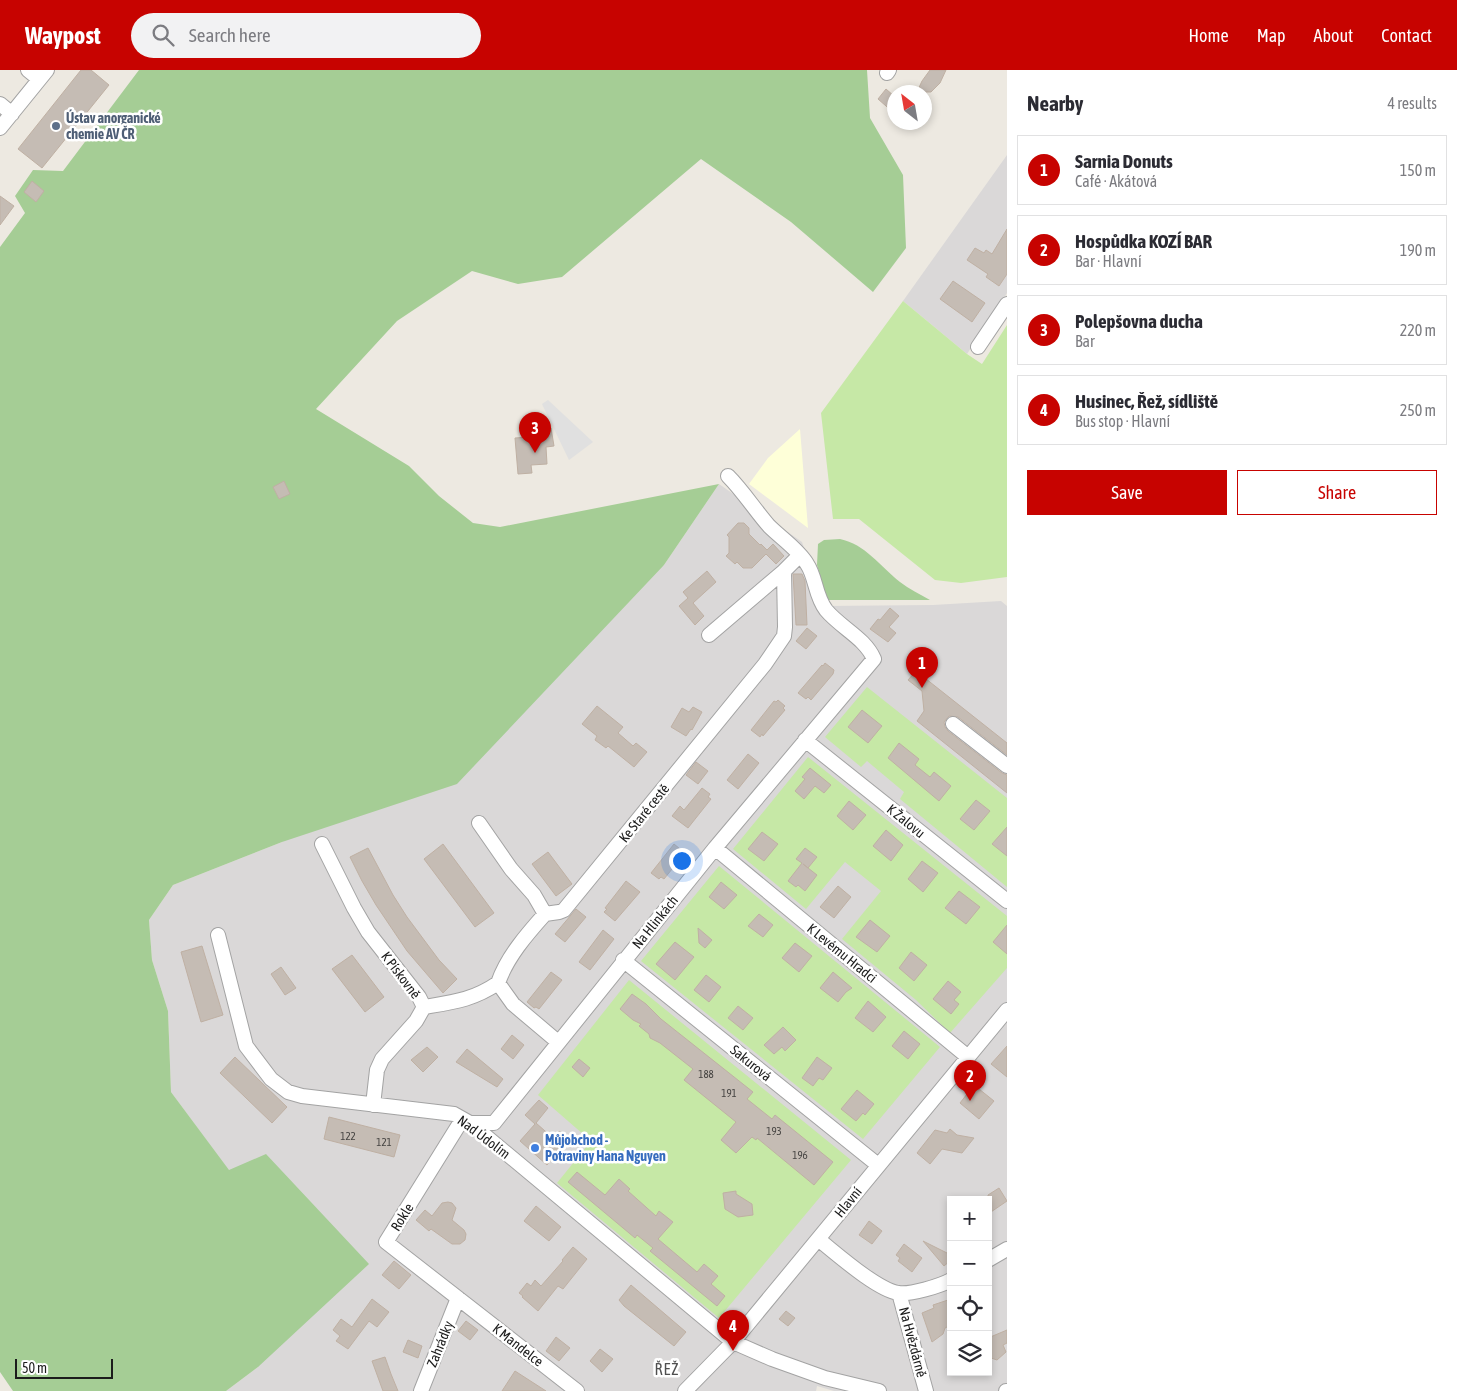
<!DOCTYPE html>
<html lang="en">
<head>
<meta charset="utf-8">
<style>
	body { margin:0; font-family:"Asap Condensed",sans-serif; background:#f2f2f3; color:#2b2b33 }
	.controls { position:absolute; right:15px; bottom:15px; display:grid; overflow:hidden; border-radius:0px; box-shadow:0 2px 8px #0003 }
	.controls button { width:45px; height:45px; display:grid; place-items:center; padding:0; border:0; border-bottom:1px solid #e1e1e2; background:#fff; color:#2b2b33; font:25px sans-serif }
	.compass { position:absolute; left:887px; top:15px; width:45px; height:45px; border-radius:50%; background:#fff; box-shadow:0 2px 8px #0003; rotate:329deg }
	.scale { position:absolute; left:15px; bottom:12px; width:98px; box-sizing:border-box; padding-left:5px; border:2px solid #1c1c1c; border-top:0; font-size:14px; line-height:18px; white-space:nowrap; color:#1c1c1c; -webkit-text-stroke:4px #fff; paint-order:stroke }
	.you { position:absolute; left:681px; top:790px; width:18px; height:18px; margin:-12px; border:4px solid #fff; border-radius:50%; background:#1a73e8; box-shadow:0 0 0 8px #1a73e833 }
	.badge { display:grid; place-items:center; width:32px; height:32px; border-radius:50%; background:#c70300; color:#fff; font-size:16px; font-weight:700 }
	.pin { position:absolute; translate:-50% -41px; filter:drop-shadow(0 1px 2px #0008) }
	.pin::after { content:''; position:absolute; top:26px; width:18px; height:15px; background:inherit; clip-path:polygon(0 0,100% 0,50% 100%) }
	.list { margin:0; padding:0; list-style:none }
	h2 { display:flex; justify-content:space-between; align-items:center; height:65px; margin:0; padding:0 20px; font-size:21px }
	h2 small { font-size:16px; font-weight:400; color:#7c7c81 }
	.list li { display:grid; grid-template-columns:32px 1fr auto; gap:15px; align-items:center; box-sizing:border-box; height:70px; margin:0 10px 10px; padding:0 10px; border:1px solid #e1e1e2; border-radius:0px }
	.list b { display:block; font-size:19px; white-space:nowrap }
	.list p { margin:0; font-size:16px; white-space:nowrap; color:#7c7c81 }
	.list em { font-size:16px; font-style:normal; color:#7c7c81 }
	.actions { display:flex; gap:10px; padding:15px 20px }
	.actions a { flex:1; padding:11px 0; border:1px solid #c70300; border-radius:0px; text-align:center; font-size:18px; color:#c70300 }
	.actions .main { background:#c70300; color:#fff }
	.icon { flex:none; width:28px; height:28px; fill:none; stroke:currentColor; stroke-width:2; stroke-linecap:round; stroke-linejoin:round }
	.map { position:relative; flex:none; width:1007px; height:1321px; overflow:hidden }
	header { display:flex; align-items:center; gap:30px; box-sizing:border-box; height:70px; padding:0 25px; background:#c70300; color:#fff }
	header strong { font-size:24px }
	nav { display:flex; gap:28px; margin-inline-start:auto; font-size:18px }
	.search { width:350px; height:45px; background:#f2f2f3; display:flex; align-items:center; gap:12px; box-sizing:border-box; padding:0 18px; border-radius:28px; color:#7c7c81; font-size:19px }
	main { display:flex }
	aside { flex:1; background:#fff }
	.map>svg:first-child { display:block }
</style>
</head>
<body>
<header>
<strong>Waypost</strong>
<div class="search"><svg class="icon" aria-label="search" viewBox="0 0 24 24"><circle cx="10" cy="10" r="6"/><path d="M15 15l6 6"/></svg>Search here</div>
<nav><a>Home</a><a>Map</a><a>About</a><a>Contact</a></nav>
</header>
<main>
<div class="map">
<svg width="1007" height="1321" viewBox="0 0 1007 1321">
	<rect width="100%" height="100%" fill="#ede9e1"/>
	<path fill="#dad8d8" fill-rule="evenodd" d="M1007,85V223L967,284L903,231Z
		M719,414L802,472L825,536L933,535L1001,531L1007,536V1321H834L817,1316L816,1321H226L258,1297L229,1101L171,1022L168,941L152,890L149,850L173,815L282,772L664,495ZM951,1130H988V1302H951Z"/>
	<path fill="#feffd8" d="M800,359L808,458L749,414L768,388Z"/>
	<path fill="#c6e8a6" d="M903,231L967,284L982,294L1007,255V507L961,513L935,510L859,449H833L821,343Z
		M867,617L1007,728V817L900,729L904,722L867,691L861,697L825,667Z
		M808,687L1007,846V898L950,963L916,930L842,869L881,821L845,792L806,839L733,779Z
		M719,796L940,977L863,1069L641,891Z
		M629,910L851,1090L719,1248L557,1113L591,1071L538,1025Z"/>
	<path fill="#a5cd95" d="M139,0H867L870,48L903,105L906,178L873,222L791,152L701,89L562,207L518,214L472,201L397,251L316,339L409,396L439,426L473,453L500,457L719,414L664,495L457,714L282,772L173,815L149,850L152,890L168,941L171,1022L229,1100L266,1084L369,1194L258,1297L226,1321H13L0,1302V177L25,143L15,126L33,100L63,101Z
		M840,469C865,474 880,496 900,512C909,519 920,524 930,530H827L817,495L818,474L824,470Z"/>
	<path fill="#e0e0e0" d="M548,330L593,372L569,390L542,334Z"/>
	<path fill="#c5bcb4" stroke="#bfb0a3" d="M81,0H91L109,15L42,98L18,79Z
		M930,0H946L940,13L931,22H917L922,11Z
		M886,19L894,26V43L878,29Z
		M32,111L44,121L36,132L24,122Z
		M0,126L14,136L0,155Z
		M1007,159V204L999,216L986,207L988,204L967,190L975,178L984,183L986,180L992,184Z
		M953,211L985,233L972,252L940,229Z
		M551,358L554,376L546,377L547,394L531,395L532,403L518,404L515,368L529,367V360Z
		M284,411L290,424L279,429L273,417Z
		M738,453H744L749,458V464L760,475L761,474L767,480L773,474L784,486L776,494L766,484L752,498H743L737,492L735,494L726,486L729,483V467L727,465Z
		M707,501L716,512L693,533L704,546L695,555L679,536L688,528L683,522Z
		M793,504H802L805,511L807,555H796Z
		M890,538L899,546L889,557L896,563L888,572L870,559L878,549L880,550Z
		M807,558L817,566L806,579L796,571Z
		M825,593L834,600L833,604L811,630L808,627L806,629L798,623L822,595L823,596Z
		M916,601L1007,673V685L958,647L949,646L944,652L945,657L948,661L1002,703L1007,705V723L917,651L924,641L922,621L908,610Z
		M778,630L785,636L783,638L785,640L763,666L762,664L760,667L751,660L774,631L776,632Z
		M597,636L623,657L618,663L633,676L636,673L647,682L634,697L608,676L606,678L595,670L597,666L582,654Z
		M693,637L702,642L692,660L691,659L686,666L671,657L682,638L689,642Z
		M862,640L882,656L868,673L848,657Z
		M899,673L919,689L915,695L930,707L934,702L951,716L939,731L888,688Z
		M748,684L759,693L738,719L727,710Z
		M696,692L708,701L698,714L686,705Z
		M810,698L831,715L824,723L815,716L804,729L795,721L805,709L802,707Z
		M702,718L710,724L708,727L711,729L688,758L672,746L680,736L684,740Z
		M976,730L990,741L974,760L960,749Z
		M849,731L866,745L853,760L837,746Z
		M1007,757V786L992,774Z
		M886,760L903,775L891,791L873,776Z
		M762,762L778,774L764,791L748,779Z
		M443,774L494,843L475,857L424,789Z
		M674,774L685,783L664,809L661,807L659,809L651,803Z
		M368,778L393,825L407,847L439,890L457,909L443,923L407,881L376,835L362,811L350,787Z
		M805,778L817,787L808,798L803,794L817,805L805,821L798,815L796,817L788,811L802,793L796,789Z
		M548,782L572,814L556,826L532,794Z
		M922,791L938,803L923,822L908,809Z
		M626,811L640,822L615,851L604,842L607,839L605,838Z
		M721,812L737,825L724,839L709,827Z
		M838,816L851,827L834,848L820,837Z
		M959,821L980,837L966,854L945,838Z
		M576,839L586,847L565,872L555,864Z
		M759,844L773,855L763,867L748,856Z
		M870,850L890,866L877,882L856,867Z
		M1007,855V884L993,872Z
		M698,858L712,870L705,878L699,873Z
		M603,860L614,869L590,900L579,892Z
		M675,872L694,887L675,910L656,894Z
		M795,873L812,886L799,902L782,888Z
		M202,876L223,945L201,952L181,882Z
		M911,882L927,895L914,911L899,898Z
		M352,885L384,927L365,942L332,899Z
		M281,897L296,918L285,925L271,904Z
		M551,902L562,910L539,939L536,937L534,938L527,932Z
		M833,902L852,918L846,922L838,932L820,918Z
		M706,905L721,917L709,932L694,920Z
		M948,911L961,922L954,930L959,934L951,944L933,929Z
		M632,924L646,934L661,949L753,1022L747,1029L772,1049L775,1045L833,1092L814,1115L757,1068L756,1070L752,1067L736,1083L721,1070L736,1052L684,1010L693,999L660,973L650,968L649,964L639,956L641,954L633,950L620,939Z
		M868,931L886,947L873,962L855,948Z
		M738,936L753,948L743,960L728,948Z
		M783,957L796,970L785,981L782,977L774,984L764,975Z
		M904,961L920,974L908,989L892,976Z
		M512,965L524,975L513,989L501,979Z
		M1007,976V1007L991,994Z
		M427,977L438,987L423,1002L411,990Z
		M467,979L503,1009L497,1017L456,992Z
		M235,987L287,1037L272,1053L220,1003Z
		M817,987L832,998L823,1010L819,1008L813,1016L802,1008Z
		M579,989L590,998L583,1007L572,997Z
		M974,1015L994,1031L979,1049L960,1033Z
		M857,1020L874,1034L865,1045L863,1043L856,1051L841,1039Z
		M539,1030L548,1038L536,1053L553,1068L559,1061L569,1069L547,1095L520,1071L535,1054L525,1045Z
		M329,1047L400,1065L394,1087L324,1069Z
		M950,1059L957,1065L974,1068L962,1083L942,1079L930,1094L917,1083L935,1060L947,1063Z
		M577,1102L605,1125L619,1109L630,1119L628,1121L656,1146L659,1141L673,1152L658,1169L697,1202L704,1194L718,1206L711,1214L725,1226L717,1236L650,1181L653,1178L637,1165L635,1168L568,1112Z
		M999,1118L1007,1131L988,1144V1125Z
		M736,1121V1124L752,1134L753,1145L738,1147L725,1139L723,1123Z
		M448,1132L452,1133L456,1138L452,1150L464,1160L466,1164L465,1170L460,1174H452L431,1159L429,1161L416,1150L425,1140L432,1146L442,1133Z
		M536,1136L561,1157L549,1171L524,1151Z
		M869,1151L882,1161L872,1174L859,1165Z
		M923,1171L951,1185V1190L944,1196Z
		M904,1174L922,1188L912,1202L898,1191L900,1188L896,1185Z
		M573,1177L587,1189L563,1219L558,1216L538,1241L522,1227L523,1226L519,1223L527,1213L531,1216L535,1210L541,1216L563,1191L562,1190Z
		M394,1191L411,1205L399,1219L382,1205Z
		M631,1215L686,1262L674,1276L624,1236L619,1230Z
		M372,1229L389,1242L377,1257L369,1251L348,1279L336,1271L340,1266L333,1260L341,1249L352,1257Z
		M951,1229V1255L945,1258L943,1264L932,1272L922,1243L934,1238L933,1235Z
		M786,1241L795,1248L788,1256L779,1249Z
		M466,1251L478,1260L470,1270L458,1261Z
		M1007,1260V1273L1003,1275L1006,1282L997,1290L988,1287V1268Z
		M556,1267L570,1278L559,1291L546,1281Z
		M408,1270L422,1276L418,1288L403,1282Z
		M600,1279L613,1289L602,1302L590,1291Z
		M385,1287L391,1304L398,1321H383L372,1291Z
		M515,1301L546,1321H502Z"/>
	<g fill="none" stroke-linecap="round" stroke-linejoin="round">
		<defs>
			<path id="minor" d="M28,0L39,9
				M887,3L889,0
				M0,34L12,44
				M0,58L47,0
				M978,277L1007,234
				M709,565L784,501
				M953,654L1007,696
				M805,670L1007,831
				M479,753L511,799L534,825L545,844
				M322,774L354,838L368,862L419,927L424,937L416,951L382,989L377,1000L373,1035
				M715,778L968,987
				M218,865L246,976L271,1009L288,1022L302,1026L454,1044L470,1053L733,1272L772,1289L825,1308L879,1321
				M623,890L878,1095
				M424,937C454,932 473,930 498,913
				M558,972L513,934L498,913C507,887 527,864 545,844L559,842L564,840L765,594L784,566L785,557L784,501L800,485
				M818,1169C837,1184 876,1219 898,1223C910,1225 940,1216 951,1210
				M988,1190L1007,1179
				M899,1223L926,1321
				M421,1321L458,1228
				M577,1321L386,1172L460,1053H494L715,778L874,589C865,568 841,558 826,540C815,526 816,507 807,494C799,480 781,468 769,456C755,440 743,421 728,406
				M685,1321L733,1272L1007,940
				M1006,1321H1007"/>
		</defs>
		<use href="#minor" stroke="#a3a3a3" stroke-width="16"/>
		<use href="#minor" stroke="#fff" stroke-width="14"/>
	</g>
	<circle fill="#5c6f8a" stroke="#fff" stroke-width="2" cx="56" cy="56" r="5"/>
	<circle fill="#3f7fe0" stroke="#fff" stroke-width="2" cx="535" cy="1078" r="5"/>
	<g text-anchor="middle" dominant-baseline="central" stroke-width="5" stroke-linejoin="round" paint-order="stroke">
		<g font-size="11" fill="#464442">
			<text x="706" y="1004">188</text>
			<text x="729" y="1023">191</text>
			<text x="774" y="1061">193</text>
			<text x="348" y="1066">122</text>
			<text x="384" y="1072">121</text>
			<text x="800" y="1085">196</text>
		</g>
		<g font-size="14" font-weight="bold" fill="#4e5e75" stroke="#fff" text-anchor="start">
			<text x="66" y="48">Ústav anorganické<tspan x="66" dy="16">chemie AV ČR</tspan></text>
		</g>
		<g font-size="14" fill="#1c1c1c" stroke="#fff">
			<text transform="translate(644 743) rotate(-51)">Ke Staré cestě</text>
			<text transform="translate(906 751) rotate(39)">K Žalovu</text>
			<text transform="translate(655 852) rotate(-51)">Na Hlinkách</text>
			<text transform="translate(842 883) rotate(39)">K Levému Hradci</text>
			<text transform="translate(401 905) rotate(53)">K Pískovně</text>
			<text transform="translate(751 993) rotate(39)">Sakurová</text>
			<text transform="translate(484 1067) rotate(37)">Nad Údolím</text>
			<text transform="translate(848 1132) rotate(-51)">Hlavní</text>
			<text transform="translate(402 1147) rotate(-58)">Rokle</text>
			<text transform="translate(913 1272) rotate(75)">Na Hvězdárně</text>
			<text transform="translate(440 1274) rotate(-68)">Zahrádky</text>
			<text transform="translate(518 1275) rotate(38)">K Mandelce</text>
		</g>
		<g font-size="14" font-weight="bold" fill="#366cbe" stroke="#fff" text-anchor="start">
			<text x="545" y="1070">Můjobchod -<tspan x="545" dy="16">Potraviny Hana Nguyen</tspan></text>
		</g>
		<g font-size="16" letter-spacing="1" fill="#4f4f4f" stroke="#fff">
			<text x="667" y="1299">ŘEŽ</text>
		</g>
	</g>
</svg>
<div class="controls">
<button>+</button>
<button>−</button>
<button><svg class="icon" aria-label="locate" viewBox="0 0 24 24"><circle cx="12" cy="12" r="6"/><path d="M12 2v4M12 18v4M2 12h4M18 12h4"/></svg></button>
<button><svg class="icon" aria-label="layers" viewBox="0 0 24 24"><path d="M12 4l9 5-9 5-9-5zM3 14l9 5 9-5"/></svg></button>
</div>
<svg class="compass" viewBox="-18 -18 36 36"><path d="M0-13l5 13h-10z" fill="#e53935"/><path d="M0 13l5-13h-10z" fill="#7c7c81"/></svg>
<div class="scale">50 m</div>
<div class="you"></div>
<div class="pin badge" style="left:922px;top:618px">1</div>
<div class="pin badge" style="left:970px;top:1031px">2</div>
<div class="pin badge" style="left:535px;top:383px">3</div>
<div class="pin badge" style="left:733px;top:1281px">4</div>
</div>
<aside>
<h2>Nearby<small>4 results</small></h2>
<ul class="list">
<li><span class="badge">1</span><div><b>Sarnia Donuts</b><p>Café · Akátová</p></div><em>150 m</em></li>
<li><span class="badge">2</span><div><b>Hospůdka KOZÍ BAR</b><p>Bar · Hlavní</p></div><em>190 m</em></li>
<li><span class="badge">3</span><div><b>Polepšovna ducha</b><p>Bar</p></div><em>220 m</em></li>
<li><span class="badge">4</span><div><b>Husinec, Řež, sídliště</b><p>Bus stop · Hlavní</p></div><em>250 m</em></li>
</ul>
<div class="actions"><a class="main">Save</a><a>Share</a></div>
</aside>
</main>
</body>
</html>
